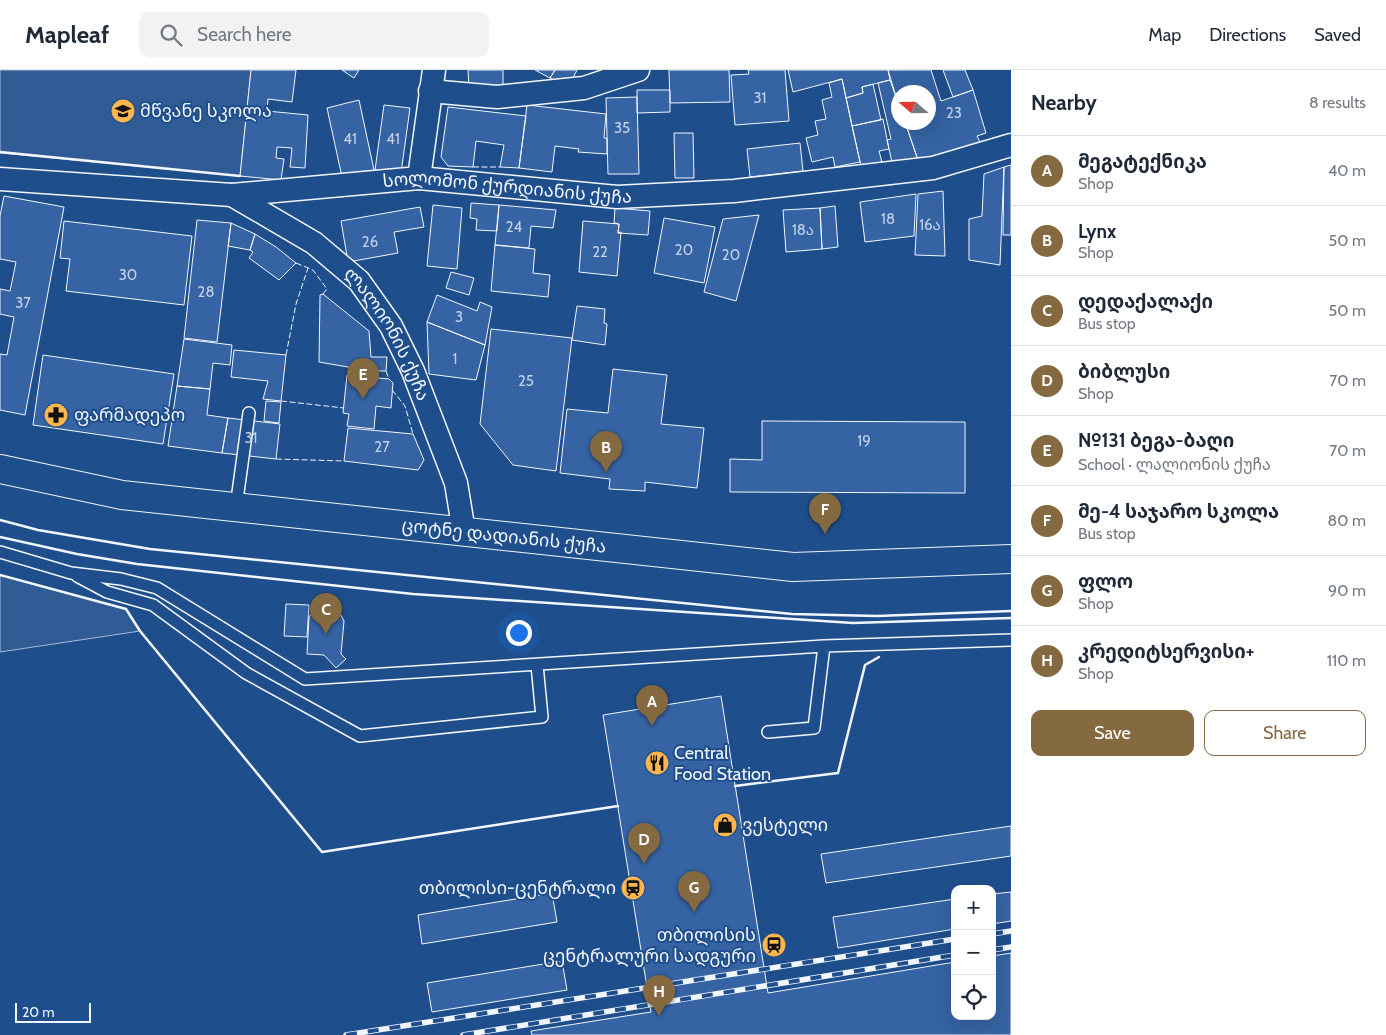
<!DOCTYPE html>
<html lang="en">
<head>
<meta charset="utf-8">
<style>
	body { margin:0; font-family:Cabin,"Noto Sans Georgian",sans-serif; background:#f2f2f3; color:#1f2937 }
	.controls { position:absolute; right:15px; bottom:15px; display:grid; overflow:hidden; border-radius:10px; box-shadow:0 5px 20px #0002 }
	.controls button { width:45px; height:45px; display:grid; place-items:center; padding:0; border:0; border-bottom:1px solid #e0e1e3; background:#fff; color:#1f2937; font:25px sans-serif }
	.compass { position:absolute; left:891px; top:15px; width:45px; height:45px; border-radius:50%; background:#fff; box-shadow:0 5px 20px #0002; rotate:290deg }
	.scale { position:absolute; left:15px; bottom:12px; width:76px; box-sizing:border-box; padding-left:5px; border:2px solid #f2f6ff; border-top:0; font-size:14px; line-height:18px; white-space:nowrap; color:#f2f6ff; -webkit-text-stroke:4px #1f4e8c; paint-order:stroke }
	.you { position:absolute; left:518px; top:562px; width:18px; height:18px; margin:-12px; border:4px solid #fff; border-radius:50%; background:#1a73e8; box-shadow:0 0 0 8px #1a73e833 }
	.badge { display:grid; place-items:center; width:32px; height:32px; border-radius:50%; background:#846941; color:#fff; font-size:16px; font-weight:700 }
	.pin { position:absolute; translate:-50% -41px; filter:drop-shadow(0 1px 2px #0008) }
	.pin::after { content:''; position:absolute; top:26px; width:18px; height:15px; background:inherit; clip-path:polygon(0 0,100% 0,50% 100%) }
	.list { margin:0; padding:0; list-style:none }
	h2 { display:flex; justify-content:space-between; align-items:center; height:65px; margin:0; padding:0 20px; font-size:21px }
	h2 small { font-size:16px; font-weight:400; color:#747a83 }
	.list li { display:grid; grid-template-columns:32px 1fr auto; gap:15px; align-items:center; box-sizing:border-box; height:70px; padding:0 20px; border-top:1px solid #e0e1e3 }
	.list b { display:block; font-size:19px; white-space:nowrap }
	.list p { margin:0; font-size:16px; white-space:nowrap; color:#747a83 }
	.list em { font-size:16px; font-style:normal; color:#747a83 }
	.actions { display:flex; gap:10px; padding:15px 20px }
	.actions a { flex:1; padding:11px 0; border:1px solid #846941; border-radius:10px; text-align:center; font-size:18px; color:#846941 }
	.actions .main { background:#846941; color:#fff }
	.icon { flex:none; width:28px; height:28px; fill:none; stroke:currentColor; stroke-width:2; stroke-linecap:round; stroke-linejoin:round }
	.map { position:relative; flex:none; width:1011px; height:965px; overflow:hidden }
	header { display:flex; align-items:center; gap:30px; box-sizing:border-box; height:70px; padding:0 25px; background:#fff; border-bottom:1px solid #e0e1e3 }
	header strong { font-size:24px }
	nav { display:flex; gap:28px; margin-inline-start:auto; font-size:18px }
	.search { width:350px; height:45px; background:#f2f2f3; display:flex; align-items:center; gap:12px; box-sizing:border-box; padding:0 18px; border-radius:10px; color:#747a83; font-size:19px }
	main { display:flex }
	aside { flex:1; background:#fff }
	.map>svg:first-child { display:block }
</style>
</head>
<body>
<header>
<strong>Mapleaf</strong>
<div class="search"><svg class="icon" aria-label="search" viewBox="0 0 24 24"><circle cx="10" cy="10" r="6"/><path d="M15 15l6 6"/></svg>Search here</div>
<nav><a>Map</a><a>Directions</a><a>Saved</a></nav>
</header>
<main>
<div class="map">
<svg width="1011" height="965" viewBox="0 0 1011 965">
	<rect width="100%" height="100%" fill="#1f4e8c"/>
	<path fill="#305b95" stroke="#a8bbd7" d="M0,0H251L240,106L0,83Z
		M0,505L126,539L140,561L0,582Z"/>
	<path fill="#3563a3" stroke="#f2f6ff" d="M251,0H296L292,32L268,29L267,41L308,45L305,98L290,97L292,78L277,77L276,88L284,89L281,110L240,106Z
		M342,0H359L354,8Z
		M468,0H503V17L469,18Z
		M535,0H555L550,8Z
		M555,0H577L568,18L550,8Z
		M669,0H729L730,32L670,33Z
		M748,0H785L789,51L735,55L731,5L749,4Z
		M788,0H888L890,10L862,17L863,23L846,28L842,9L793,22Z
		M888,0H931L941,31L973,20L986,63L977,66L980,72L919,93L905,52H928V22H898V33Z
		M943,0H965L973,20L953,27Z
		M842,9L860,92L835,97L833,87L812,92L806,68L818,65L815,51L826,49L822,30L832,27L829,13Z
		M890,10L898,33V52H905L919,93L893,97L887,70L891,69L878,13Z
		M873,14L881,50L852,56L846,28L863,23L862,17Z
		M637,20H670V42L637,43Z
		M637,27L639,104H608L606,28Z
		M359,30L374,100L342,107L327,38Z
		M384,35L410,38L401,103L375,100Z
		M527,35L606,44L604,68H607V84L578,82L579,79L555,76L552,102L519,98Z
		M448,37L526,46L519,98L500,97L504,75L476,71L473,97L448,96L441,87Z
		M883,49L889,79L879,81L882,92L861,96L852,56Z
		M674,63H693L694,108H675Z
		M800,73L803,101L750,107L747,79Z
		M1011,95V165H1003L1004,97Z
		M1004,97L1000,195L969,190V149L982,146L984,104Z
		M943,121L945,186L915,185L918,124Z
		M916,124L914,166L865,172L860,132Z
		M4,126L64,137L25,345L0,340V284L7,285L14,247L0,244V219L10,221L16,192L0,189V146Z
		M471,133L499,135L497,161L476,160L477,149L470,148Z
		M433,135L462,138L457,199L427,196Z
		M499,135L556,140L553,158L531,156L529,178L495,175Z
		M835,136L838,177L822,179L820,138Z
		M420,137L424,157L394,162L398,183L348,192L341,151Z
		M615,138L650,141L648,165L618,163L619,154L614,153Z
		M820,138L822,179L786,182L783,140Z
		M759,145L736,231L704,222L723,149Z
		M664,148L715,157L704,213L654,203Z
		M197,150L231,153L217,272L184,268Z
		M64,151L192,166L184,235L66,221L70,189L60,188Z
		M583,151L619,154L618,163L621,162L617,206L579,202Z
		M231,153L255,164L250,180L228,176Z
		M255,164L276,177L296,193L279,210L249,188L253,182L250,180Z
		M495,175L535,179L533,203L550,205L548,227L491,221Z
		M451,202L474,208L469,225L446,218Z
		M323,224L369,261L371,287H387L386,301H371L319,292L320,225Z
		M437,225L477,241L480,232L492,237L485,275L427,252Z
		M577,236L605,239L604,253L607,254L605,275L572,270Z
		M427,252L485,275L476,310L429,304Z
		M491,259L572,268L556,401L513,395L480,354Z
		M184,269L232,275L230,295L213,293L210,319L177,316Z
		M234,280L286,285L281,331L263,329L268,311L231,307Z
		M43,285L174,304L163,374L33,355Z
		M613,299L667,305L661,354L704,358L697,418L645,412V421L609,419L610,409L560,403L567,339L608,343Z
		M347,305L389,309L393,313L391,338L376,336L374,359L347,356L349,344L343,343Z
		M177,316L210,319L207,345L228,348L222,383L168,376Z
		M266,331L281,332L279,353L264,351Z
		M228,348L280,354L276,389L222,383Z
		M762,351L965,352V423L730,422V389L762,390Z
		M348,358L413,364L424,390L418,400L344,391Z
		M286,534L309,535L307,567L284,566Z
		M319,535L336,536L344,551L341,584L346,589L336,598L324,585L307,584L309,547Z
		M721,626L768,923L955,892V946H992V886L1011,883V965H532L531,961L651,942L603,645Z
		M1011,756V786L826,813L821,784Z
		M1011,822V851L992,854V824Z
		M552,823L557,852L422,874L418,845Z
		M955,829V859L838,878L833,847Z
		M562,891L567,920L432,942L427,913Z"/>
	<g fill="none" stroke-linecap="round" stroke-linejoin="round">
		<defs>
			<path id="lane" d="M236,437L249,343
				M0,482L71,503L121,509L157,518L305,609L824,576L1011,570
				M77,506L107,522L153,535L246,603L360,666L542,647L537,595
				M768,662L814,658L824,576"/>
			<g id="street">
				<path d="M430,21L497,27L584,18L638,0"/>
				<path d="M419,108L434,0"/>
				<path id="s1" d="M0,109L232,125L419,108L617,127L734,121L933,98L1011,75"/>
				<path id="s2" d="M232,125L314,173L359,211L391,256L413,301L456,413L464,462"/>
			</g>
			<g id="primary">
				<path id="s3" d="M0,399L122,425L793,497L1011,489"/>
			</g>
		</defs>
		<use href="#lane" stroke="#f2f6ff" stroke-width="14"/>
		<use href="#street" stroke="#f2f6ff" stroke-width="25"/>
		<use href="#primary" stroke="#f2f6ff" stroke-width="30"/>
		<use href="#lane" stroke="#1f4e8c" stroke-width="11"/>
		<use href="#street" stroke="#1f4e8c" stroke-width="22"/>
		<use href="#primary" stroke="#1f4e8c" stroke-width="28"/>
		<defs>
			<path id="rail" d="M992,864L1011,861
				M992,880L1011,877
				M346,965L955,869
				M463,965L955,885"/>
		</defs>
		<use href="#rail" stroke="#f2f6ff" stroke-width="5.5"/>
		<use href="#rail" stroke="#1f4e8c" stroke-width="4" stroke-dasharray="11" stroke-linecap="butt"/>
		<path stroke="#f2f6ff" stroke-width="1" stroke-dasharray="6 2.5" stroke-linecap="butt" d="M473,97H500
			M296,193L313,200L327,219L323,224
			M286,285L296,234L308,198
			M386,301L389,309
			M392,320L405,336L413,364
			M281,331L344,338
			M276,389L344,391"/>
		<path stroke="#f2f6ff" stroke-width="2.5" d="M0,82L240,106
			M0,450L38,460L150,479L792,544L877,546L1011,541
			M0,467L77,484L137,494L413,524L853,553L1011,548
			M0,505L126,539L140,561L322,782L618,736
			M735,716L838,703L865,595L879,587"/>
	</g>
	<defs>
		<symbol id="school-disc" viewBox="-11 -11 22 22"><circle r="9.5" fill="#ffb74d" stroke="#1f4e8c"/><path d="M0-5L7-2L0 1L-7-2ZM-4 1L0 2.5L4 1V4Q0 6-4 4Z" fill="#111"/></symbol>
		<symbol id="pharmacy-disc" viewBox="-11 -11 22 22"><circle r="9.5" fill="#ffb74d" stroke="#1f4e8c"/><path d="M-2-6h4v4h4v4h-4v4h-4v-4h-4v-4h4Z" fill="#111"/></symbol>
		<symbol id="restaurant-disc" viewBox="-11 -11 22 22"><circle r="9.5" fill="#ffb74d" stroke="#1f4e8c"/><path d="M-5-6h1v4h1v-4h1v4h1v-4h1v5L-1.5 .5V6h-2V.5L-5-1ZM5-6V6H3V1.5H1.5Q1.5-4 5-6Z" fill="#111"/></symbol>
		<symbol id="shop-disc" viewBox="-11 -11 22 22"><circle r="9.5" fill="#ffb74d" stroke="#1f4e8c"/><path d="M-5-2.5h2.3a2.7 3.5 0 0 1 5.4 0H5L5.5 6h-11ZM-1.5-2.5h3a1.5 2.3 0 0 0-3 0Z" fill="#111"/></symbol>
		<symbol id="station-disc" viewBox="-11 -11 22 22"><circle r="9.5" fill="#ffb74d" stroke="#1f4e8c"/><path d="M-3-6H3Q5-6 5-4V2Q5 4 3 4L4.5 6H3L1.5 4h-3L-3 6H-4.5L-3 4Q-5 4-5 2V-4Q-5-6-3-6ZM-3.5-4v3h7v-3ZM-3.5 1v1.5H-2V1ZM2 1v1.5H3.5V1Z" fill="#111"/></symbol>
	</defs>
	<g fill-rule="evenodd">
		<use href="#school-disc" x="109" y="27" width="28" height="28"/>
		<use href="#pharmacy-disc" x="42" y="331" width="28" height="28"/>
		<use href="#restaurant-disc" x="643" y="679" width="28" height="28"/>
		<use href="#shop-disc" x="711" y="741" width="28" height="28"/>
		<use href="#station-disc" x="619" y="804" width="28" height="28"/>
		<use href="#station-disc" x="760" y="861" width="28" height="28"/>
	</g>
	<g text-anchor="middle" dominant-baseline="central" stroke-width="4" stroke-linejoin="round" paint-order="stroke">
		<g font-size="15" fill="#c3d1e8">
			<text x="760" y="28">31</text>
			<text x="954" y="43">23</text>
			<text x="622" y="58">35</text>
			<text x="350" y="69">41</text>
			<text x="393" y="69">41</text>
			<text x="888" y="149">18</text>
			<text x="930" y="155">16ა</text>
			<text x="514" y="157">24</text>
			<text x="803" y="160">18ა</text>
			<text x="370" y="172">26</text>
			<text x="684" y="180">20</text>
			<text x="600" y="182">22</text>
			<text x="731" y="185">20</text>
			<text x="128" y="205">30</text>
			<text x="206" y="222">28</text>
			<text x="23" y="233">37</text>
			<text x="459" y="247">3</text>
			<text x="455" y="289">1</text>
			<text x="526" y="311">25</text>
			<text x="251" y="368">31</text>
			<text x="864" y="371">19</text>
			<text x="382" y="377">27</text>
		</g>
		<g font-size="18" fill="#f2f6ff" stroke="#1f4e8c" text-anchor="start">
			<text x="140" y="41">მწვანე სკოლა</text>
			<text x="74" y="345">ფარმადეპო</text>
			<text x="674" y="683">Central<tspan x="674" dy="21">Food Station</tspan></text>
			<text x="742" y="755">ვესტელი</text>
			<text x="616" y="818" text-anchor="end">თბილისი-ცენტრალი</text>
			<text x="756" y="865" text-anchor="end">თბილისის<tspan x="756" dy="21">ცენტრალური სადგური</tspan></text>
		</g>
		<g font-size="18" fill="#f2f6ff" stroke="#1f4e8c">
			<text stroke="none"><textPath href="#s1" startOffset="509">სოლომონ ქურდიანის ქუჩა</textPath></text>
			<text stroke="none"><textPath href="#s2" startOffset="214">ლალიონის ქუჩა</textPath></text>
			<text stroke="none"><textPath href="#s3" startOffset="509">ცოტნე დადიანის ქუჩა</textPath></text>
		</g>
	</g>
</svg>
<div class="controls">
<button>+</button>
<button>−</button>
<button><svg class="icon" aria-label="locate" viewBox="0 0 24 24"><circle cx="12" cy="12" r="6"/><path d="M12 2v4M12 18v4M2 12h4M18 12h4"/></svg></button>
</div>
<svg class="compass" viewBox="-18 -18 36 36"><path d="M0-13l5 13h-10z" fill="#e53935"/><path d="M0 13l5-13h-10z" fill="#747a83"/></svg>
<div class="scale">20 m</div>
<div class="you"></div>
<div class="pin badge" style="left:652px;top:656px">A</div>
<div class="pin badge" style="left:606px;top:402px">B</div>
<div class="pin badge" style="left:326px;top:564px">C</div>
<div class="pin badge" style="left:644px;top:794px">D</div>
<div class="pin badge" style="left:363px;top:329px">E</div>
<div class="pin badge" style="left:825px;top:464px">F</div>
<div class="pin badge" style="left:694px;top:842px">G</div>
<div class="pin badge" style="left:659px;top:946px">H</div>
</div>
<aside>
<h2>Nearby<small>8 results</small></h2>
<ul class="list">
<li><span class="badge">A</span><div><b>მეგატექნიკა</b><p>Shop</p></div><em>40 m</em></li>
<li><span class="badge">B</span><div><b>Lynx</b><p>Shop</p></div><em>50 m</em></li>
<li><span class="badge">C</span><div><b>დედაქალაქი</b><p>Bus stop</p></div><em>50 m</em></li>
<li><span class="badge">D</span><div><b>ბიბლუსი</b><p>Shop</p></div><em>70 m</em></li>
<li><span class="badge">E</span><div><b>№131 ბეგა-ბაღი</b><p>School · ლალიონის ქუჩა</p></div><em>70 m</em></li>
<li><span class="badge">F</span><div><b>მე-4 საჯარო სკოლა</b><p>Bus stop</p></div><em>80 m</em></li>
<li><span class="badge">G</span><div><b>ფლო</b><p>Shop</p></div><em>90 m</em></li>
<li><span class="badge">H</span><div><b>კრედიტსერვისი+</b><p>Shop</p></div><em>110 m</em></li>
</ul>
<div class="actions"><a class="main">Save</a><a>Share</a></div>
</aside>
</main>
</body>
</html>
